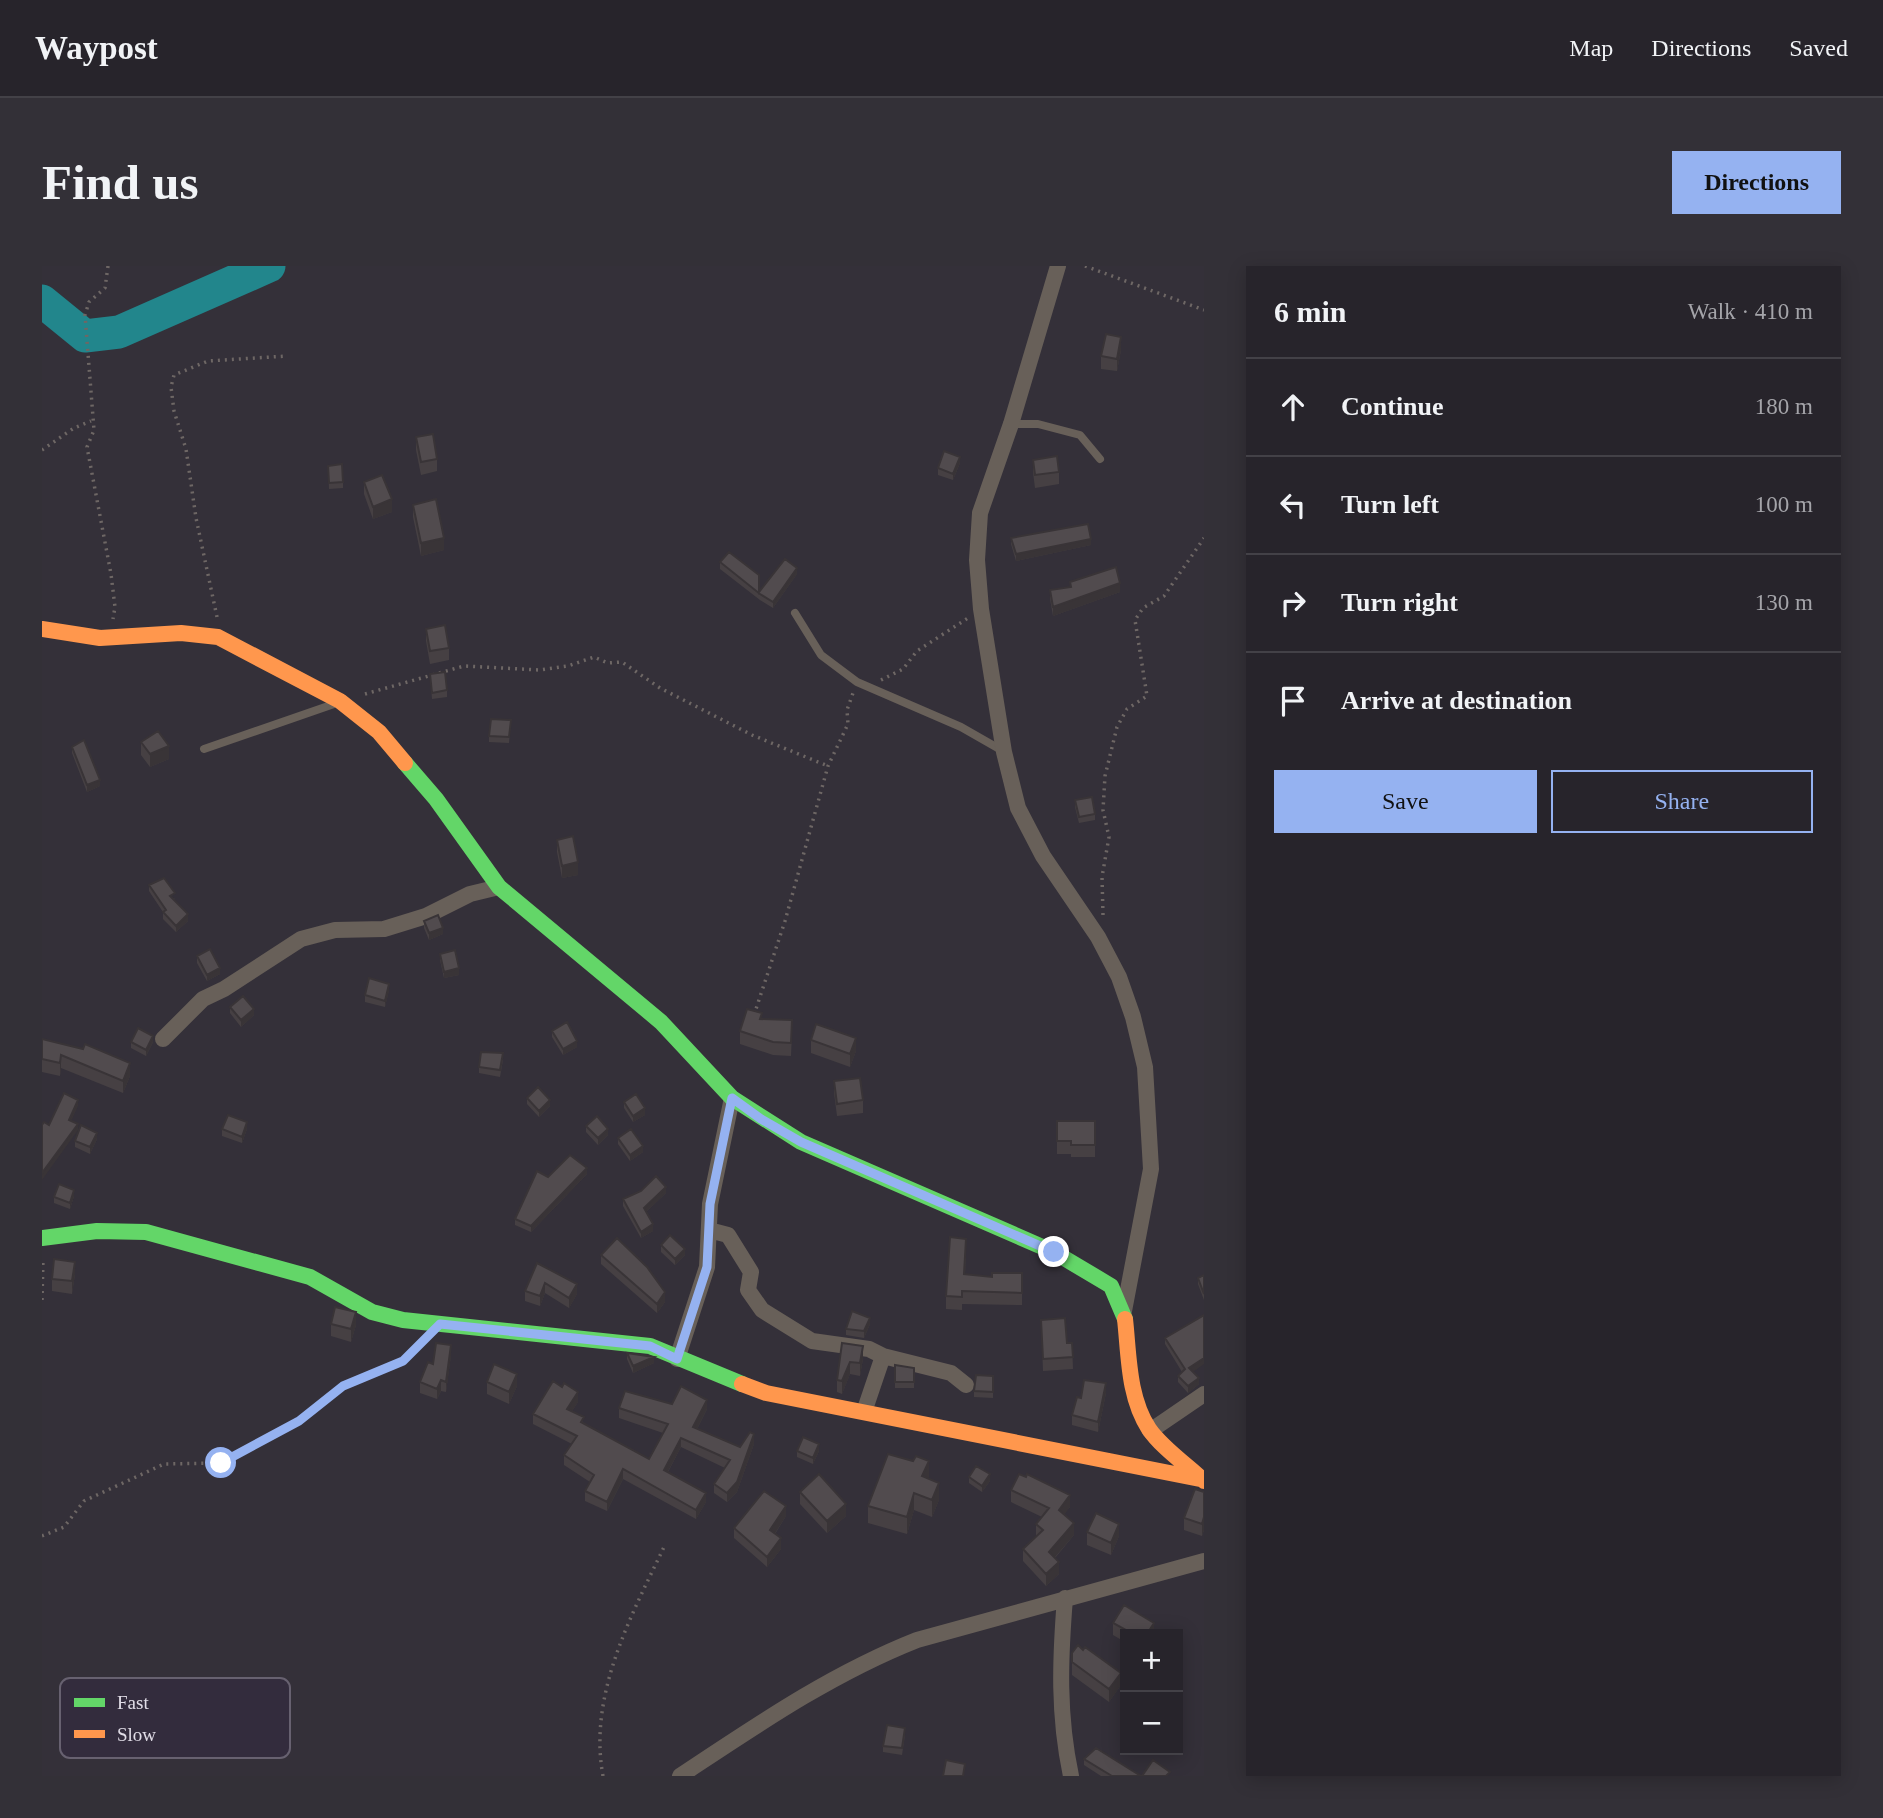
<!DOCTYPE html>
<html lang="en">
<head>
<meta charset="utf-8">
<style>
	body { margin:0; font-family:Georgia,serif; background:#333037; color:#f1f3f6 }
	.controls { position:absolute; right:21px; bottom:21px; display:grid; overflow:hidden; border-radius:0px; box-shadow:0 4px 18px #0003 }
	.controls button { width:63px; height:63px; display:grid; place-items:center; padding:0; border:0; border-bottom:2px solid #434147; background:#27242b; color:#f1f3f6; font:35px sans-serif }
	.stop { position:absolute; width:21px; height:21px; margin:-16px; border:5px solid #95b2f1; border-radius:50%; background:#fff }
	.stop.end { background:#95b2f1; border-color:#fff; box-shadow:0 2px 7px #0008 }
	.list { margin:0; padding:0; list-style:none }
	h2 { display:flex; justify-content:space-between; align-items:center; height:91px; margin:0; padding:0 28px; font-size:30px }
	h2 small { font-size:23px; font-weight:400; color:#a4a4a9 }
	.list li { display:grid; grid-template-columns:46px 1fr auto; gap:21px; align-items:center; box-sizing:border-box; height:98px; padding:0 28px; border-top:2px solid #434147 }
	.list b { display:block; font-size:26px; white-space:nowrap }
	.list em { font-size:23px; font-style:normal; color:#a4a4a9 }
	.actions { display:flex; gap:14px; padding:21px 28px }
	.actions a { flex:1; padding:16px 0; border:2px solid #95b2f1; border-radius:0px; text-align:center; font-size:24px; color:#95b2f1 }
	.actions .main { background:#95b2f1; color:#111 }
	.icon { flex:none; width:38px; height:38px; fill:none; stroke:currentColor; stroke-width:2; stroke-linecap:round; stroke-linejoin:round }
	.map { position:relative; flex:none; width:1162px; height:1510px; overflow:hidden; border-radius:0px }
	header { display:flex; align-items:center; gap:42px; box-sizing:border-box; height:98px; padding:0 35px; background:#27242b; border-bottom:2px solid #434147 }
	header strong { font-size:33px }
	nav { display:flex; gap:38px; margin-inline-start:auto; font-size:24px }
	.intro { display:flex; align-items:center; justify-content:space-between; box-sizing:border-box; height:168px; padding:0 42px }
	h1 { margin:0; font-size:49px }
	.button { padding:18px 32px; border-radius:0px; background:#95b2f1; color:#111; font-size:24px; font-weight:700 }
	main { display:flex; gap:42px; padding:0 42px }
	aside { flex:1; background:#27242b; border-radius:0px; box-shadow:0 4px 18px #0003 }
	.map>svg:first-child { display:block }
</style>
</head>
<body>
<header>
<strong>Waypost</strong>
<nav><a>Map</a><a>Directions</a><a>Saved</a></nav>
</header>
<div class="intro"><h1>Find us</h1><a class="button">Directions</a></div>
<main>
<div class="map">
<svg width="1162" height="1510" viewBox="0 0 1162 1510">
	<rect width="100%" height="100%" fill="#343039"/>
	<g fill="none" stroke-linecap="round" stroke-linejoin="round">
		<path stroke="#22868c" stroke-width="33" d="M0,35L43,70L77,66L227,0"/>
		<path stroke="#6e6765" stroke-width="3.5" stroke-dasharray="2 5" stroke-linecap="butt" d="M66,0L63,22L47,36L43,49L52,164L45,181L69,308L73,341L71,353
			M1043,0L1162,44
			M0,184L32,162L49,155
			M175,351L154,252L144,183L132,145L129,121L132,109L166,95L245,90
			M839,414L861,403L875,385L926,352
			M323,428L422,400L498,404L526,400L552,391L566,397L580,396L618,422L710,469L786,500
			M1061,649L1060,611L1067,571L1061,544L1063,510L1075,461L1085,443L1105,430L1093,354L1101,342L1122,330L1162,272
			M712,749L743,655L786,500L806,458L805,444L811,427
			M0,1034L1,992
			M0,1270L22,1261L42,1235L122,1198L179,1197L257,1155L301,1120L361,1095L380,1075
			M561,1510C546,1429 589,1350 623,1279"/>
		<path stroke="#686059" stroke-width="8" d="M969,158H996L1038,169L1058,193
			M753,347L779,389L815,416L919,461L961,485
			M162,483L292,438"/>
		<path stroke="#686059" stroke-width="16" d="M1016,0L969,158L938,247L935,294L939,343L962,486L976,542L1001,590L1056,671L1077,711L1091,751L1103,801L1109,903L1082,1045
			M121,773L161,733L182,723L259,673L293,664L342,663L384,650L428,628L457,621
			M667,964L686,969L709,1006L706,1024L720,1044L770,1075L827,1083L841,1090L909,1107L924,1119
			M635,1093L665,1001L668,938L690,832
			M822,1146L841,1090
			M1108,1165L1162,1128
			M1023,1332C1018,1394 1016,1449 1029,1510
			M638,1510C715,1459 789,1408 875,1374L1162,1295"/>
		<path stroke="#63d668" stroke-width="16" d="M363,497L394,533L457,621L619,756L690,832L759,876L1012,986L1069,1020L1083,1053
			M0,972L55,965L104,966L268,1011L330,1046L361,1054L608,1080L700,1118"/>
		<path stroke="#ff974d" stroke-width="16" d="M0,363L58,372L139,367L176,371L298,435L337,466L363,497
			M1083,1053C1087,1089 1086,1131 1107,1163C1120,1182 1145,1199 1162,1215
			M700,1118L724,1127L1158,1213"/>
	</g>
	<path fill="#464043" d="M1079,84L1075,105L1059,103V90Z
		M374,171L395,193V205L379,209L374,184Z
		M991,194L1017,206V218L993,222L991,206Z
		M918,197L911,214L896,209V202Z
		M286,200L301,216V222L287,223Z
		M322,216L350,246L331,253L322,228Z
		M371,239L402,284L379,290L371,251Z
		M969,272L1049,279L974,295L969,278Z
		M678,296L717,326L755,308L731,342L718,334L678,303Z
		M1028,316L1078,326L1011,350L1008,333V324L1028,321Z
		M384,363L407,382V394L388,398L384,375Z
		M388,408L405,424V431L390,433Z
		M469,454L467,477L447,476V470Z
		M99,476L127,493L108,501L99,489Z
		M30,481L58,520L45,526L30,487Z
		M1033,534L1053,548V554L1037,557L1033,541Z
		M515,574L536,609L520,612L515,586Z
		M107,619L133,633H132L146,655L134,666L121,653V646L107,625Z
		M382,655L401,668L387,674L382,662Z
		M398,688L417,709L402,712L398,694Z
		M155,690L178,708L165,715L155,697Z
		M347,724L343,741L323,736V729Z
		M188,741L212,749L199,761L188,747Z
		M720,753L750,767L749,790L731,789L698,778V765Z
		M510,765L535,781L521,789L510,771Z
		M0,773L88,810L81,827L19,802L18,810L0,806Z
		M769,774L814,785L808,801L769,787Z
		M89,776H111L104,790L89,782Z
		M461,794L458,811L437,807V801Z
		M792,815L821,834V847L795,850L792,827Z
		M485,832L508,840L497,851L485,838Z
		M582,836L603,849L591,856L582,842Z
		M1015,855H1053V891H1029V888H1015Z
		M544,860L566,869L556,879L544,866Z
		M180,863H205L200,877L180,870Z
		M576,872L601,886L588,895L576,878Z
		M55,873L48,888L33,881V875Z
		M545,908L489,966L473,959V953L506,911Z
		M624,927L604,946L611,965L599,972L581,940V933Z
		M32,930L28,943L12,937V931Z
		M619,979L643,989L633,999L619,986Z
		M924,985L923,1008L950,1011L980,1007V1039L920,1038V1044L904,1043V1030Z
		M559,989L623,1036L615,1047L559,998Z
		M495,997L535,1028L527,1042L503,1027L498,1040L483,1035V1025Z
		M33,1008L30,1028L10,1025V1013Z
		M1162,1009V1034L1156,1018V1012Z
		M999,1054L1025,1077H1030L1031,1103L1001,1105Z
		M289,1058L314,1059L309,1076L289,1070Z
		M828,1058L822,1072L804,1069V1063Z
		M1123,1072L1151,1106L1157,1118L1146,1127L1136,1116V1110L1140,1106L1123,1078Z
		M800,1077L821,1093L818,1110L808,1108L800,1128L795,1126V1114Z
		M585,1087L612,1097L591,1107L585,1093Z
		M409,1089L404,1126L399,1125L395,1133L378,1127V1116L391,1098Z
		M853,1099L872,1102V1122H853Z
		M951,1110V1132L932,1131V1125Z
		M445,1116L475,1120L467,1138L445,1128Z
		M1064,1127L1056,1166L1030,1159V1149L1039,1132Z
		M536,1136L530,1145L542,1157L607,1193L621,1167L577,1152V1142L630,1138L665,1143L655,1163L698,1181L712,1178L695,1226L685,1236L672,1227V1218L683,1202L639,1181L626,1206L664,1236L654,1253L581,1213L565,1245L543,1235V1225L548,1216L522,1199V1189L530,1178L491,1158V1148Z
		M755,1185H777L771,1198L755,1191Z
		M927,1211L948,1215L940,1226L927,1217Z
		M887,1212L897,1234L890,1251L872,1244L865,1268L826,1257V1240Z
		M969,1224L1028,1241L1022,1248L1032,1269L1013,1292L1017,1308L1004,1320L981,1295V1283L994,1271V1258L1000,1251L969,1236Z
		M758,1226L804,1250L785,1267L758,1238Z
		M1162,1226V1264L1160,1270L1142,1264V1252Z
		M744,1250L733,1268L739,1283L725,1301L692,1272V1262Z
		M1045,1266L1077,1270L1069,1289L1045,1279Z
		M1071,1357L1112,1368H1083V1376L1071,1369Z
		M1030,1387L1079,1419L1067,1436L1030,1409Z
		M863,1469L860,1489L841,1486V1480Z
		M1042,1493L1099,1510H1059L1042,1499Z"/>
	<path fill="#393437" d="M1079,71V84L1075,105V93Z
		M918,191V197L911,214V208Z
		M350,233V246L331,253V241Z
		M402,272V284L379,290V277Z
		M1049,273V279L974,295V288Z
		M755,302V308L731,342V336Z
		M1078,317V326L1011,350V341Z
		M127,480V493L108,501V488Z
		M58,514V520L45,526V519Z
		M536,596V609L520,612V600Z
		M146,648V655L134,666V660Z
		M401,662V668L387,674V667Z
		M178,702V708L165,715V709Z
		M417,702V709L402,712V706Z
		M347,718V724L343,741V735Z
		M212,743V749L199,761V754Z
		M111,770V776L104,790V784Z
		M814,772V785L808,801V788Z
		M535,775V781L521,789V783Z
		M19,789V802L18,810V797Z
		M88,797V810L81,827V815Z
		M36,834V840L27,860V854Z
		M508,834V840L497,851V845Z
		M603,842V849L591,856V850Z
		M205,856V863L200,877V871Z
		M36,858V864L0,914V907Z
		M566,863V869L556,879V872Z
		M55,867V873L48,888V881Z
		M601,880V886L588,895V889Z
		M545,902V908L489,966V960Z
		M624,921V927L602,948V942Z
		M32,924V930L28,943V937Z
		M611,958V965L599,972V966Z
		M643,983V989L633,999V993Z
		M33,996V1008L30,1028V1015Z
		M503,1017V1027L498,1040V1030Z
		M535,1018V1028L527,1042V1032Z
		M623,1026V1036L615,1047V1038Z
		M314,1046V1059L309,1076V1063Z
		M828,1052V1058L822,1072V1065Z
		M409,1079V1089L404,1126V1116Z
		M821,1080V1093L818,1110V1097Z
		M612,1091V1097L591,1107V1100Z
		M1162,1092V1098L1147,1109V1102Z
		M808,1096V1108L800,1128V1115Z
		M475,1108V1120L467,1138V1126Z
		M1157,1112V1118L1146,1127V1120Z
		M399,1114V1125L395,1133V1123Z
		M1064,1117V1127L1056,1166V1156Z
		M536,1126V1136L525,1153V1143Z
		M665,1134V1143L651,1171V1161Z
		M712,1168V1178L695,1226L685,1236V1227Z
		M639,1172V1181L622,1213V1204Z
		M777,1178V1185L771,1198V1192Z
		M887,1195V1212L880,1227V1210Z
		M581,1203V1213L565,1245V1236Z
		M948,1208V1215L940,1226V1220Z
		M897,1217V1234L890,1251V1234Z
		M664,1227V1236L654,1253V1244Z
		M872,1227V1244L865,1268V1251Z
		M1028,1229V1241L1017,1256V1244Z
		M804,1238V1250L785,1267V1255Z
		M744,1240V1250L728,1275V1264Z
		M1162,1251V1264L1160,1270V1258Z
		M1032,1257V1269L1007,1298V1286Z
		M1077,1258V1270L1069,1289V1277Z
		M739,1272V1283L725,1301V1291Z
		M1017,1296V1308L1004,1320V1308Z
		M1112,1357V1368H1105Z
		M1079,1407V1419L1067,1436V1423Z"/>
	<path fill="#514b4e" stroke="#393437" stroke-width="2" d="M1064,68L1079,71L1075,93L1059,90Z
		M391,168L395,193L379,196L374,171Z
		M902,185L918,191L911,208L896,202Z
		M1015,190L1017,206L993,209L991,194Z
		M300,198L301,216L287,217L286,200Z
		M340,209L350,233L331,241L322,216Z
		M394,233L402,272L379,277L371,239Z
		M1046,258L1049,273L974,288L969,272Z
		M687,286L717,309V326L743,293L755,302L731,336L718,328L678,296Z
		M1074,301L1078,317L1011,341L1008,324L1029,321L1028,316Z
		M403,359L407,382L388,385L384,363Z
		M403,406L405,424L390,427L388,408Z
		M449,453L469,454L467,471L447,470Z
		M116,465L127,480L108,488L99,476Z
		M42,474L58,514L45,519L30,481Z
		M1050,531L1053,548L1037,551L1033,534Z
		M531,570L536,596L520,600L515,574Z
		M122,612L133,627L128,630L146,648L134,660L121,646L124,644L107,619Z
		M396,649L401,662L387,667L382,655Z
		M168,683L178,702L165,709L155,690Z
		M413,684L417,702L402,706L398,688Z
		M327,712L347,718L343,735L323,729Z
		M201,730L212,743L199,754L188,741Z
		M705,743L720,747L718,753L750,754L749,777L731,776L698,765Z
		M525,756L535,775L521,783L510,765Z
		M774,758L814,772L808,788L769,774Z
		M96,762L111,770L104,784L89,776Z
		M0,773L41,783L43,778L88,797L81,815L19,789L18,797L0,793Z
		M439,786L461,787L458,804L437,801Z
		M818,812L821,834L795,838L792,815Z
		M496,821L508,834L497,845L485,832Z
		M22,827L36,834L27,854L36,858L0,907V859L2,856L7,859Z
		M594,828L603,842L591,850L582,836Z
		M186,849L205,856L200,871L180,863Z
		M555,850L566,863L556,872L544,860Z
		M1015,855H1053V879H1029V875H1015Z
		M39,859L55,867L48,881L33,875Z
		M589,863L601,880L588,889L576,872Z
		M528,889L545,902L489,960L473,953L495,905L506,911Z
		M614,910L624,921L602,942L611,958L599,966L581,933L599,925Z
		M17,918L32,924L28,937L12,931Z
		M628,969L643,983L633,993L619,979Z
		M908,971L924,973L922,1008L950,1011V1007H980V1027L920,1025V1031L904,1030Z
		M575,972L605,1001L623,1026L615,1038L559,989Z
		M12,993L33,996L30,1015L10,1013Z
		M495,997L535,1018L527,1032L503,1017L498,1030L483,1025Z
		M1162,1009V1028L1156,1012Z
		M293,1041L314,1046L309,1063L289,1058Z
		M810,1045L828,1052L822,1065L804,1063Z
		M1162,1049V1092L1147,1102L1157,1112L1146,1120L1136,1110L1143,1103L1123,1072Z
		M1023,1052L1025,1077H1030L1031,1091L1001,1093L999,1054Z
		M394,1077L409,1079L404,1116L399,1114L395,1123L378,1116L386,1096L391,1098Z
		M800,1077L821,1080L818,1097L808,1096L800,1115L795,1114Z
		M585,1087L612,1091L591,1100Z
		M452,1098L475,1108L467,1126L445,1116Z
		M853,1099L872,1102V1116H853Z
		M934,1109L951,1110V1126L932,1125Z
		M1042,1114L1064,1117L1056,1156L1030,1149L1035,1131L1039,1132Z
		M511,1115L520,1121L522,1117L536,1126L525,1143L542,1151L539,1156L607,1193L626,1158L577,1142L583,1125L630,1138L639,1120L665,1134L651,1161L698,1181L708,1166L712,1168L695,1216L685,1227L672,1218L688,1194L639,1172L622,1204L664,1227L654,1244L581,1203L565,1236L543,1225L552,1209L522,1189L535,1170L491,1148Z
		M761,1171L777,1178L771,1192L755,1185Z
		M846,1188L871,1195L874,1190L887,1195L880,1210L897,1217L890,1234L872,1227L865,1251L826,1240Z
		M934,1200L948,1208L940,1220L927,1211Z
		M777,1208L804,1238L785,1255L758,1226Z
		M977,1208L984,1211L985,1208L1028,1229L1017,1244L1032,1257L1007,1286L1017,1296L1004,1308L981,1283L1001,1264L994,1258L1007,1242L969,1224Z
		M1153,1223L1162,1226V1251L1160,1258L1142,1252Z
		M722,1225L744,1240L728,1264L739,1272L725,1291L692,1262Z
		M1054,1247L1077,1258L1069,1277L1045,1266Z
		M1082,1339L1112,1357L1105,1368H1091L1071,1357Z
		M1036,1379L1041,1384L1043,1381L1079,1407L1067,1423L1030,1396V1387Z
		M845,1459L863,1462L860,1482L841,1480Z
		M1054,1482L1099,1510H1070L1042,1493Z
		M904,1494L923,1498L921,1510H901Z
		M1111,1494L1128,1506L1124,1510H1100Z"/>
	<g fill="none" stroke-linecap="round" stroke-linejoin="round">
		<path stroke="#95b2f1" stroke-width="9" d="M179,1197L257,1155L301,1120L361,1095L398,1058L608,1080L635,1093L665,1001L668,938L690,832L719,853L759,876L1012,986"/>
	</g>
	<rect x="18" y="1412" width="230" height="80" rx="10" fill="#332c3d" stroke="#676170" stroke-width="2"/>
	<rect x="32" y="1432" width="31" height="9" fill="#63d668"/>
	<rect x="32" y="1464" width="31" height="8" fill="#ff974d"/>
	<g font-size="19" fill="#e1dde7">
		<text x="75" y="1443">Fast</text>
		<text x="75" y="1475">Slow</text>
	</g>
</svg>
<div class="controls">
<button>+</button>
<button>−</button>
</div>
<div class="stop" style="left:179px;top:1197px"></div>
<div class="stop end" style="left:1012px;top:986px"></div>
</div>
<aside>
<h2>6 min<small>Walk · 410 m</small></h2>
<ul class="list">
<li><svg class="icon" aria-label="ahead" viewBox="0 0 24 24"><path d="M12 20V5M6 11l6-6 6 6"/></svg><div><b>Continue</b></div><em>180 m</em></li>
<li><svg class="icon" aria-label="left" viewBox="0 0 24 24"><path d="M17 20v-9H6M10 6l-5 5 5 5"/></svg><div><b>Turn left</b></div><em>100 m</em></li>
<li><svg class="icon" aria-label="right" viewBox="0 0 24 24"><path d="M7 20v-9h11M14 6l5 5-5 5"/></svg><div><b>Turn right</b></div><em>130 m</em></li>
<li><svg class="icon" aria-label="arrive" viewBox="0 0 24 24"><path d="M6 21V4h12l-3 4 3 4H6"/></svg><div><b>Arrive at destination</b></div></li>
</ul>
<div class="actions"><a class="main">Save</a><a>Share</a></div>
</aside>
</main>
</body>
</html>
